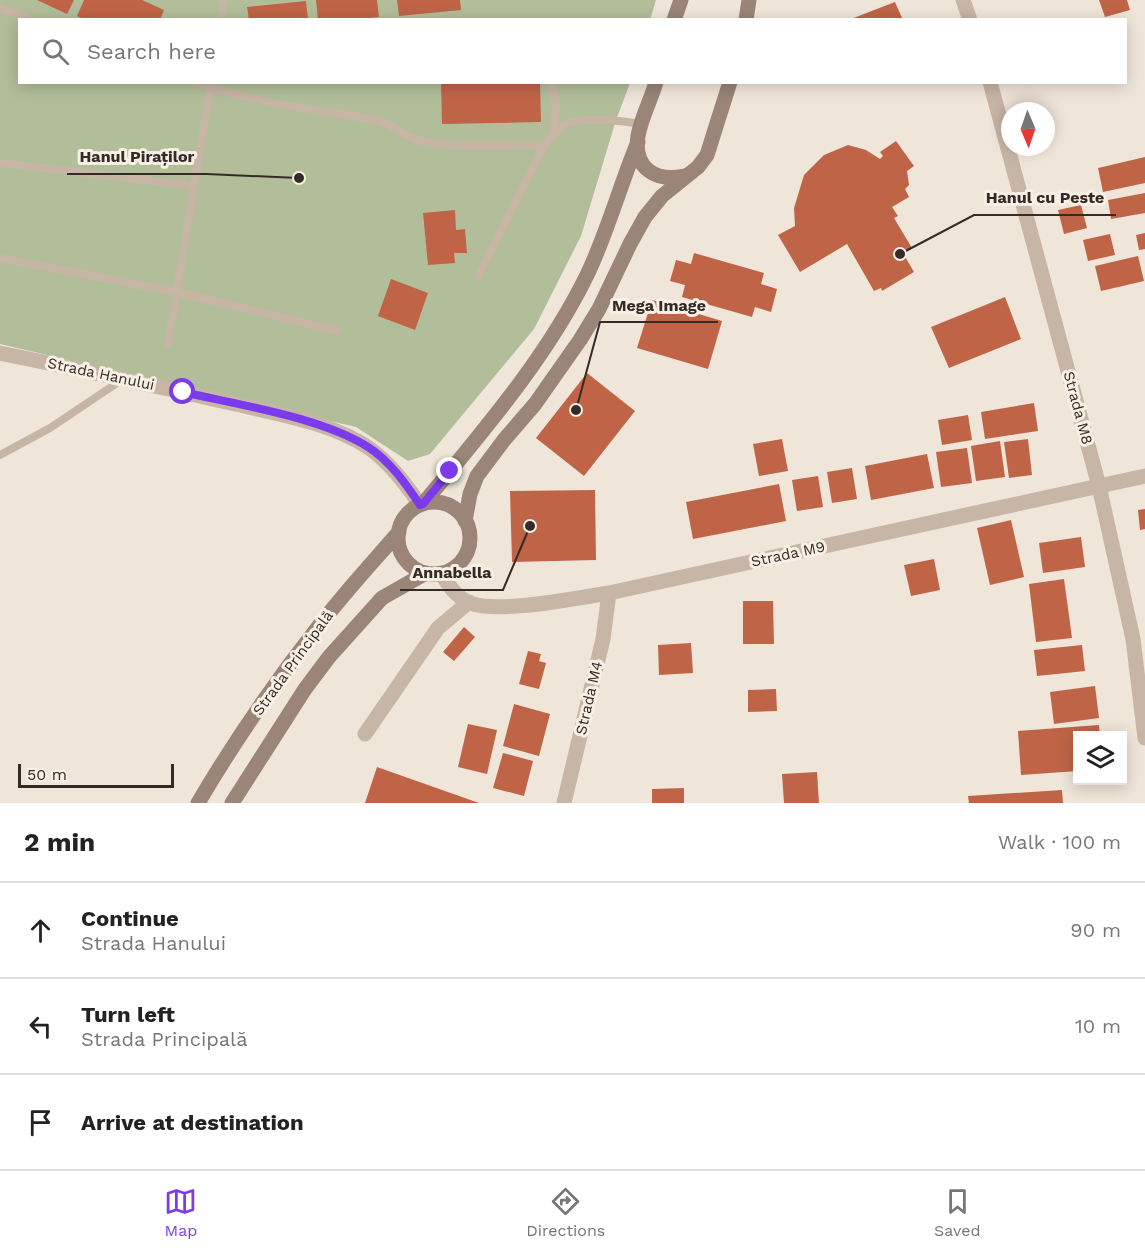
<!DOCTYPE html>
<html lang="en">
<head>
<meta charset="utf-8">
<style>
	body { margin:0; font-family:"Work Sans",sans-serif; background:#f6f6f6; color:#222 }
	.controls { position:absolute; right:18px; bottom:18px; display:grid; overflow:hidden; border-radius:0px; box-shadow:0 3px 15px #0003 }
	.controls button { width:54px; height:54px; display:grid; place-items:center; padding:0; border:0; border-bottom:2px solid #e0e0e0; background:#fff; color:#222; font:30px sans-serif }
	.compass { position:absolute; left:1001px; top:102px; width:54px; height:54px; border-radius:50%; background:#fff; box-shadow:0 3px 15px #0003; rotate:178deg }
	.scale { position:absolute; left:18px; bottom:15px; width:156px; box-sizing:border-box; padding-left:6px; border:3px solid #342b27; border-top:0; font-size:16px; line-height:21px; white-space:nowrap; color:#342b27; -webkit-text-stroke:4px #f8efe5; paint-order:stroke }
	.stop { position:absolute; width:18px; height:18px; margin:-14px; border:4px solid #7c3aed; border-radius:50%; background:#fff }
	.stop.end { background:#7c3aed; border-color:#fff; box-shadow:0 2px 6px #0008 }
	.list { margin:0; padding:0; list-style:none }
	h2 { display:flex; justify-content:space-between; align-items:center; height:78px; margin:0; padding:0 24px; font-size:26px }
	h2 small { font-size:20px; font-weight:400; color:#767676 }
	.list li { display:grid; grid-template-columns:39px 1fr auto; gap:18px; align-items:center; box-sizing:border-box; height:96px; padding:0 24px; border-top:2px solid #e0e0e0 }
	.list b { display:block; font-size:22px; white-space:nowrap }
	.list p { margin:0; font-size:20px; white-space:nowrap; color:#767676 }
	.list em { font-size:20px; font-style:normal; color:#767676 }
	.icon { flex:none; width:33px; height:33px; fill:none; stroke:currentColor; stroke-width:2; stroke-linecap:round; stroke-linejoin:round }
	.map { position:relative; flex:none; width:1145px; height:803px; overflow:hidden }
	.search { position:absolute; background:#fff; box-shadow:0 3px 15px #0003; left:18px; right:18px; top:18px; height:66px; display:flex; align-items:center; gap:15px; box-sizing:border-box; padding:0 21px; border-radius:0px; color:#767676; font-size:22px }
	.sheet { height:366px; background:#fff }
	nav { display:flex; justify-content:space-around; align-items:center; box-sizing:border-box; height:84px; border-top:2px solid #e0e0e0; background:#fff; font-size:16px; color:#767676 }
	nav a { display:grid; justify-items:center; gap:3px }
	nav .on { color:#7c3aed }
	.map>svg:first-child { display:block }
</style>
</head>
<body>
<div class="map">
<svg width="1145" height="803" viewBox="0 0 1145 803">
	<rect width="100%" height="100%" fill="#f0e5d9"/>
	<path fill="#b2be9a" d="M0,0H656L650,20H20V82L630,83L616,120L581,236L534,329L430,454L408,461L356,427L0,344Z"/>
	<path fill="#c06447" d="M37,0H74L67,14Z
		M84,0H142L164,10L160,20H85L77,16Z
		M316,0H377L379,17L351,20H318Z
		M397,0H460L461,10L399,16Z
		M1099,0H1127L1130,10L1105,17Z
		M306,1L308,20H249L247,7Z
		M895,2L903,20H851V19Z
		M441,82H540L541,122L442,124Z
		M896,141L914,166L907,171L909,185L905,189L909,197L892,207L898,216L894,218L912,248L903,253L914,272L882,291L881,288L874,291L847,244L800,272L778,235L795,226L794,208L804,175L824,155L848,145L866,150L880,159L883,156L880,152Z
		M1145,157V183L1103,192L1098,168Z
		M1145,193V213L1111,219L1108,200Z
		M1081,205L1087,228L1064,234L1058,210Z
		M455,210L456,230L465,229L467,253H454L455,263L428,265L423,213Z
		M1145,233V249L1139,250L1136,235Z
		M1110,234L1115,255L1088,261L1083,240Z
		M694,253L764,273L761,284L777,289L771,312L755,307L752,317L682,297L685,285L670,281L676,260L691,264Z
		M1138,256L1144,281L1101,291L1095,266Z
		M391,279L428,293L415,330L378,316Z
		M1005,297L1021,339L949,368L931,327Z
		M652,300L722,321L708,369L637,348Z
		M587,373L635,411L584,476L536,438Z
		M1034,403L1038,431L985,439L981,412Z
		M968,415L972,440L942,445L938,420Z
		M782,439L788,471L759,476L753,444Z
		M1028,439L1032,475L1009,478L1004,442Z
		M1000,441L1005,477L976,481L971,446Z
		M967,448L972,483L941,487L936,452Z
		M927,454L934,488L871,500L865,466Z
		M852,468L857,499L832,503L827,472Z
		M818,476L823,507L797,511L792,480Z
		M779,484L786,521L693,539L686,502Z
		M595,490L596,560L512,562L510,491Z
		M1145,509V529L1140,530L1138,510Z
		M1011,520L1024,577L990,585L977,528Z
		M1081,537L1085,567L1043,573L1039,543Z
		M934,559L940,590L911,596L904,565Z
		M1064,579L1072,638L1036,642L1029,584Z
		M743,601H773L774,644H743Z
		M464,627L475,637L454,661L443,652Z
		M691,643L693,673L659,675L658,645Z
		M1082,645L1085,671L1037,676L1034,650Z
		M528,651L541,654L539,661L546,663L539,689L519,684Z
		M1095,686L1099,718L1054,724L1050,692Z
		M776,689L777,711L748,712V690Z
		M514,704L550,714L539,756L503,746Z
		M468,724L497,730L487,774L458,767Z
		M1099,725L1100,736H1078V771L1021,775L1018,731Z
		M503,753L533,761L524,796L493,788Z
		M377,767L479,803H365Z
		M817,772L819,803H784L782,774Z
		M684,788V803H652V789Z
		M1062,790L1063,803H969L968,796Z"/>
	<g fill="none" stroke-linecap="round" stroke-linejoin="round">
		<path stroke="#c7b5a6" stroke-width="8" d="M0,8L31,20
			M221,20L224,0
			M197,82C255,104 316,109 376,120C391,123 405,138 421,141C458,149 506,145 544,146C550,138 556,130 564,125C579,116 624,121 641,124
			M550,82L556,102L554,133
			M0,163L194,186
			M0,258L176,292L337,331
			M478,276L544,146
			M168,344L211,84
			M0,455L50,428L123,379"/>
		<path stroke="#c7b5a6" stroke-width="15" d="M963,0L970,20
			M990,82L1099,486L1133,639L1145,738
			M0,353C79,369 157,386 235,404C278,414 332,423 369,448C390,463 406,484 420,505
			M441,573C449,586 456,597 470,603C499,614 577,598 609,593L1145,476
			M365,734L438,628L469,602
			M564,803L603,639L609,593"/>
		<path stroke="#9b8478" stroke-width="15" d="M674,20L681,0
			M746,20L749,0
			M656,82C651,100 641,118 638,136C633,168 655,182 684,176
			M398 538a36 36 0 1 1 72 0a36 36 0 1 1-72 0Z
			M423,504C482,432 546,359 587,275C607,234 620,185 638,142
			M465,521L470,494L477,476L504,440L535,404L580,340L599,309L630,244L645,217L662,196L698,167L707,155L730,82
			M198,803C234,742 275,682 319,626C344,593 372,563 399,532
			M232,803L305,689L329,657L382,598L426,573"/>
	</g>
	<g fill="none" stroke-linecap="round" stroke-linejoin="round">
		<path stroke="#7c3aed" stroke-width="8" d="M183,392C239,405 320,417 368,447C390,461 406,484 420,505L423,504L450,471"/>
	</g>
	<g text-anchor="middle" dominant-baseline="central" stroke-width="6" stroke-linejoin="round" paint-order="stroke">
		<g font-size="15" fill="#342b27" stroke="#f8efe5">
			<text transform="translate(101 374) rotate(12)">Strada Hanului</text>
			<text transform="translate(1078 408) rotate(75)">Strada M8</text>
			<text transform="translate(788 554) rotate(-12)">Strada M9</text>
			<text transform="translate(293 663) rotate(-54)">Strada Principală</text>
			<text transform="translate(589 698) rotate(-77)">Strada M4</text>
		</g>
	</g>
	<path fill="none" stroke="#342b27" stroke-width="2" d="M299 178L207 174H67M900 254L974 215H1116M576 410L600 322H718M530 526L503 590H400"/>
	<g fill="#342b27" stroke="#f8efe5" stroke-width="2">
		<circle cx="299" cy="178" r="6"/>
		<circle cx="900" cy="254" r="6"/>
		<circle cx="576" cy="410" r="6"/>
		<circle cx="530" cy="526" r="6"/>
	</g>
	<g font-size="16" text-anchor="middle" font-weight="bold" fill="#342b27" stroke="#f8efe5" stroke-width="6" stroke-linejoin="round" paint-order="stroke">
		<text x="137" y="162">Hanul Piraților</text>
		<text x="1045" y="203">Hanul cu Peste</text>
		<text x="659" y="311">Mega Image</text>
		<text x="452" y="578">Annabella</text>
	</g>
</svg>
<div class="controls">
<button><svg class="icon" aria-label="layers" viewBox="0 0 24 24"><path d="M12 4l9 5-9 5-9-5zM3 14l9 5 9-5"/></svg></button>
</div>
<svg class="compass" viewBox="-18 -18 36 36"><path d="M0-13l5 13h-10z" fill="#e53935"/><path d="M0 13l5-13h-10z" fill="#767676"/></svg>
<div class="scale">50 m</div>
<div class="stop" style="left:183px;top:392px"></div>
<div class="stop end" style="left:450px;top:471px"></div>
<div class="search"><svg class="icon" aria-label="search" viewBox="0 0 24 24"><circle cx="10" cy="10" r="6"/><path d="M15 15l6 6"/></svg>Search here</div>
</div>
<section class="sheet">
<h2>2 min<small>Walk · 100 m</small></h2>
<ul class="list">
<li><svg class="icon" aria-label="ahead" viewBox="0 0 24 24"><path d="M12 20V5M6 11l6-6 6 6"/></svg><div><b>Continue</b><p>Strada Hanului</p></div><em>90 m</em></li>
<li><svg class="icon" aria-label="left" viewBox="0 0 24 24"><path d="M17 20v-9H6M10 6l-5 5 5 5"/></svg><div><b>Turn left</b><p>Strada Principală</p></div><em>10 m</em></li>
<li><svg class="icon" aria-label="arrive" viewBox="0 0 24 24"><path d="M6 21V4h12l-3 4 3 4H6"/></svg><div><b>Arrive at destination</b></div></li>
</ul>
</section>
<nav>
<a class="on"><svg class="icon" aria-label="map" viewBox="0 0 24 24"><path d="M3 6l6-2 6 2 6-2v14l-6 2-6-2-6 2zM9 4v14M15 6v14"/></svg>Map</a>
<a><svg class="icon" aria-label="directions" viewBox="0 0 24 24"><path d="M12 3l9 9-9 9-9-9zM9 14v-3h6M13 9l2 2-2 2"/></svg>Directions</a>
<a><svg class="icon" aria-label="saved" viewBox="0 0 24 24"><path d="M7 4h10v16l-5-4-5 4z"/></svg>Saved</a>
</nav>
</body>
</html>
